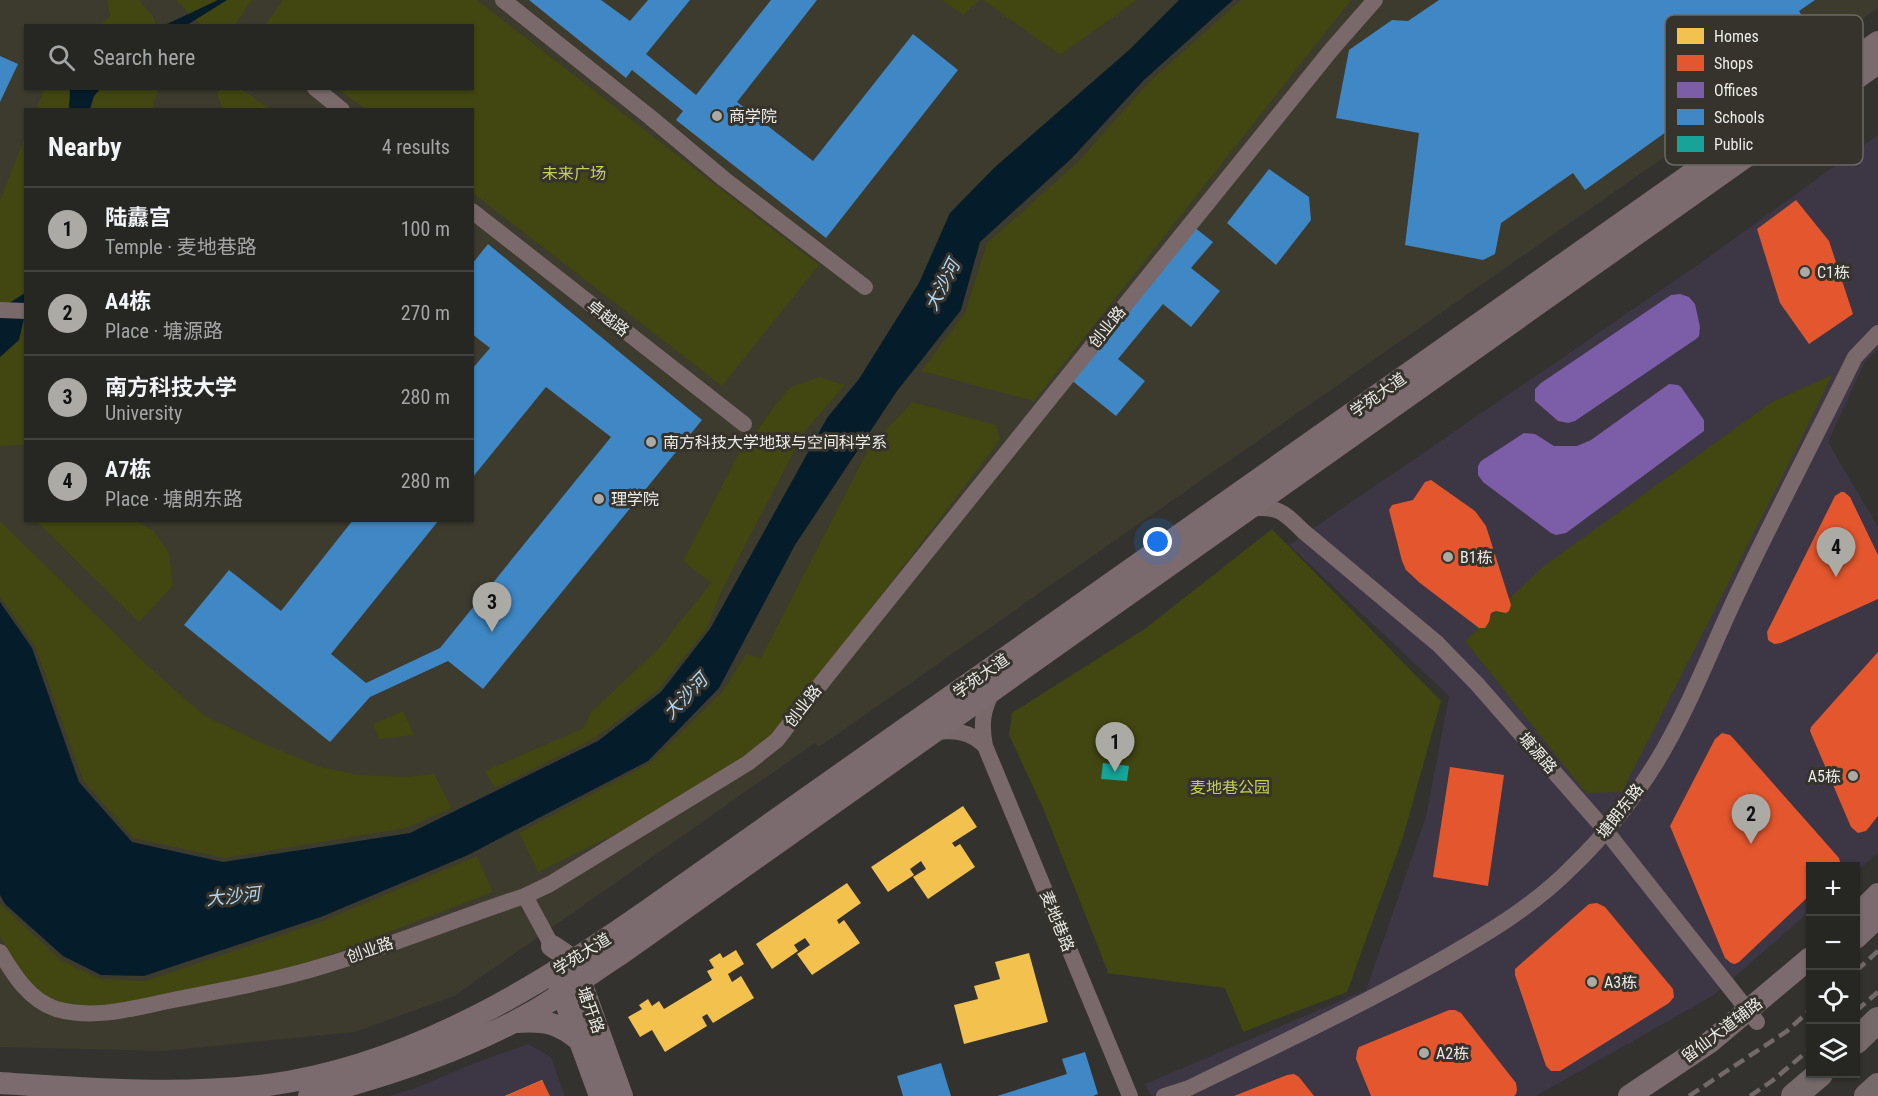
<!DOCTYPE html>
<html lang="en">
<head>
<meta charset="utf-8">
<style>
	body { margin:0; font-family:"Roboto Condensed","Noto Sans SC",sans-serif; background:#32322f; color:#f1f3f6 }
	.controls { position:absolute; right:18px; bottom:18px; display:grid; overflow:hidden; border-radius:0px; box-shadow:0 2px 4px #0004 }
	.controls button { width:54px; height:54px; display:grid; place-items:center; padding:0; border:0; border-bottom:2px solid #424340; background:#262622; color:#f1f3f6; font:30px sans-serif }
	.you { position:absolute; left:1158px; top:542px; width:21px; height:21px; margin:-15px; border:4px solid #fff; border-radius:50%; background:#1a73e8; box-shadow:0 0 0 9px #1a73e833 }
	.badge { display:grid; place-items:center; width:39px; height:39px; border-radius:50%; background:#abaaa5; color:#111; font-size:20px; font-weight:700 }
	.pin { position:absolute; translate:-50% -50px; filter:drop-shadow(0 2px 3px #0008) }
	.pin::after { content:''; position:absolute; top:32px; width:21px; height:18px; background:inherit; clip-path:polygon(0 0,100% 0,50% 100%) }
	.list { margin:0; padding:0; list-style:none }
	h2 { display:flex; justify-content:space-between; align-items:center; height:78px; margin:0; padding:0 24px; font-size:26px }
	h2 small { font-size:20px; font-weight:400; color:#a4a5a5 }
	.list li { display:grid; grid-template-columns:39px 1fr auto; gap:18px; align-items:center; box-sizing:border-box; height:84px; padding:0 24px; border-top:2px solid #424340 }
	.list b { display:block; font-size:22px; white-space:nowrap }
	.list p { margin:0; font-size:20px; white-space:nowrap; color:#a4a5a5 }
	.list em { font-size:20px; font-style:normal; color:#a4a5a5 }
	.icon { flex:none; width:33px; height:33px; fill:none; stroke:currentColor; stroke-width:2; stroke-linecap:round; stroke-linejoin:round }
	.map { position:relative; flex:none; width:1878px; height:1096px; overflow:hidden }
	.search { position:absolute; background:#262622; box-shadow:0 2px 4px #0004; left:24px; top:24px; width:450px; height:66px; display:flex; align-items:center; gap:15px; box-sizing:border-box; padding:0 21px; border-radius:0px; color:#a4a5a5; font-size:22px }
	.panel { position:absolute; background:#262622; box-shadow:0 2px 4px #0004; left:24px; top:108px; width:450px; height:414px; border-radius:0px }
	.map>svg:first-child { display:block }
</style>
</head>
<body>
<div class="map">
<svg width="1878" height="1096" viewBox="0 0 1878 1096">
	<rect width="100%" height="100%" fill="#33322e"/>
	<path fill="#3d3644" d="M1878,135V349L1865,362L1828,442L1878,527V853L1856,872V866H1810V911L1714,995L1536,1096H1151L1145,1084L1366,990L1426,817L1449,696L1289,545L1699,264Z
		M528,1044L551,1057L565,1096H388L413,1089L475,1063Z"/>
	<path fill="#3d3a2e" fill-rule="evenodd" d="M0,0H1878V8L819,747L815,743L454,996L355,1032L164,1051L0,1047ZM26,26H472V88H26ZM26,110H472V520H26Z"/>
	<path fill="#424611" d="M107,0H139L154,18L155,25H100L110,16Z
		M176,0H252L234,26L201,25Z
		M283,0H477L819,265L722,386L473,193L472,110L365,109L338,89L472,88V26L265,25Z
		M942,0H979L963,15Z
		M983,0H1137L1060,55Z
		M1241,0H1351L1034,401L921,371L965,313L987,243L1078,162L1149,82Z
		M44,89H158L152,109L36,110Z
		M222,89H241L270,109H222L217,92Z
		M25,137V443L21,445L0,446V200Z
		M1832,375L1798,446L1622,792L1586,793L1465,641L1544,566L1772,402Z
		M819,377L845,385L804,432L722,590L707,628L658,690L595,738L495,788L485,771L584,728L591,712L659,648L711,583L683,561L738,455L789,388Z
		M912,402L996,425L1000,440L774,735L668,808L538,872L519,833L650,763L723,691L746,654L761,658L870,446Z
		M0,521L151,669L205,716L262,743L320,767L360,775L405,777L434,774L452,808L406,828L225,858L133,838L83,780L35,646L0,597Z
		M36,521H136L154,531L169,553L173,586L139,622Z
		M1272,529L1441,701L1403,837L1347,992L1243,1032L1225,988L1106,973L1108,972L1043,808L1009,735L1012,713L1146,628Z
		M403,711L414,735L379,739L373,724Z
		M477,856L493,892L319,959L228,983L99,1008L72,1007L42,996L23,978L0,936V904L61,960L100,979L145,981L323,921Z"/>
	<path fill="#051c2b" d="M218,0H227L187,25H165Z
		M1179,0H1233L1144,80L1072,158L980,242L961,310L897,391L795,545L719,688L648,761L468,855L321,917L144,976L101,975L63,956L5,904L0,895V602L32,648L79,782L132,842L223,862L410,833L598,741L661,692L710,629L827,418L859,379L919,283L950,213L995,167L1129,50Z
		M70,89V88L100,89L94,96L90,109H69Z
		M25,293V314L19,340L0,357V309Z"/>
	<path fill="#f2c14e" d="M963,806L977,827L952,843L955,847L960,844L975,867L928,899L913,877L926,869L921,861L910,869L914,875L888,892L871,867Z
		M847,883L861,903L837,920L839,924L844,920L860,943L812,975L797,954L810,945L805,938L794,945L798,951L772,969L756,944Z
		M736,950L744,964L728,974L732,982L741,976L754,998L713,1023L707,1014L702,1017L707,1026L665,1052L652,1030L640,1037L628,1017L642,1009L639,1005L648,999L652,1006L659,1001L664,1009L712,980L707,971L714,968L709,960L720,953L723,958Z
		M1029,953L1048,1022L964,1044L954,1005L978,999L974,986L1000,979L995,962Z
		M542,1080L549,1096H505Z"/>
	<path fill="#e4572e" d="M1796,200L1829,241L1853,314L1809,344L1780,303L1757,229Z
		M1431,480L1475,511L1486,526L1511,605L1509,611L1506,613L1496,611L1491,613L1489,622L1485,628H1479L1420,583L1406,570L1402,561L1389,510L1392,505L1413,500L1425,482Z
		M1841,492H1844L1850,497L1878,555V599L1781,643L1774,644L1768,640L1767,632L1835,496Z
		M1878,652V816L1866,831L1858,833L1851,827L1810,731L1811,727Z
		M1722,733L1730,735L1733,738L1839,858L1840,862V866H1810V895L1739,962L1735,964L1731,963L1725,958L1670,826L1715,739Z
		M1450,767L1504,775L1488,886L1433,877Z
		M1597,903L1605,907L1673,989L1674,997L1669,1003L1560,1071H1551L1546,1066L1515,975V969L1589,904Z
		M1449,1010H1455L1461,1013L1516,1083L1517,1090L1516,1094L1514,1096H1371L1356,1059L1357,1051L1359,1047Z
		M1294,1074L1299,1077L1314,1096H1234L1287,1075Z
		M542,1080L550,1096H505Z"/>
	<path fill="#7b5ea7" d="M1680,294L1689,297L1695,304L1700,327L1699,336L1696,339L1575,421L1568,423L1558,421L1535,401V389L1541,383L1671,295Z
		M1669,384L1678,385L1681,387L1704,420V431L1566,533L1556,535L1551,533L1483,482L1478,475V466L1481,461L1524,433L1535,434L1554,446H1577L1591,440Z"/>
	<path fill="#3f88c5" d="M529,0H601L630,21L648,0H690L646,54L696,95L771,0H817L737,102L813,161L913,34L958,70L826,238L676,120L683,111L632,70L626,78Z
		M1439,0H1815L1799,11L1810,29L1585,190L1573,173L1501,223L1495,254L1483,260L1405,245L1419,133L1336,118L1349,50L1392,20L1408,21Z
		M0,56L18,64L0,102Z
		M1269,169L1309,197L1311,220L1276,265L1227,223Z
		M1194,227L1213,242L1191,268L1220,291L1191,327L1163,304L1118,359L1145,381L1116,416L1070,379Z
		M488,244L702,420L483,689L448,661L370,697L330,742L184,625L229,570L281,611L353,520H439L331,654L366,683L440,648L611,437L546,387L472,478V369L490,348L472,334V264Z
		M1085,1052L1098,1094L1093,1096H997L1067,1074L1062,1059Z
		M941,1063L951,1096H903L897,1076Z"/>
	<path fill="#17a398" d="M1103,763L1129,766L1127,781L1101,779Z"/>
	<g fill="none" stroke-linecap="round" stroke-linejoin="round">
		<path stroke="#7a696b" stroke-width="16" d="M503,0L650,117L724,179L865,287
			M315,88L342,110
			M472,211L744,424
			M0,310L26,311
			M1249,509C1277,505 1284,512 1303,531L1438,644L1477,684L1606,831L1757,1022
			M993,691C982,710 981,725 985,746L1130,1096
			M935,732C955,730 970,731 985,746
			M525,896L552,946
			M0,952C14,975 29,1000 56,1009C95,1020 134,1008 173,1000C223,990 274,981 323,966C391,946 457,918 525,896L550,884L748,763L777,740L803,706L1117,315L1332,49L1375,0
			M1164,1096L1189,1088C1271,1048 1354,1009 1434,964C1483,936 1533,907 1573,866C1605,835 1633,800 1657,761C1690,707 1712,646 1740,588C1777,510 1817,434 1855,357L1878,333"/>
		<path stroke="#7c6b6e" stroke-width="22" d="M1856,916L1878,894
			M1856,938L1878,917
			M552,946L573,960L622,1096
			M557,979L600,1096
			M515,1022C544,1020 558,1022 580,1041
			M0,1083C89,1089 179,1096 268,1085C408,1066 534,990 648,910L1878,42
			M309,1096C386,1077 460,1052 529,1014C561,996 591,973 622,953L1878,63
			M1629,1096L1710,1042L1810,958"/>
		<path stroke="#75696a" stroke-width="26" d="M1856,1041L1878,1020
			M1794,1096L1820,1074
			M1867,1096L1878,1086"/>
		<path stroke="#726969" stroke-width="4.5" stroke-dasharray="12 6" stroke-linecap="butt" d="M1856,971L1878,951
			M1856,1011L1878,992
			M1689,1096L1787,1031L1810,1010
			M1750,1096L1772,1081L1810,1049"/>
	</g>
	<g fill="#abaaa5" stroke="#35332c" stroke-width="2">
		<circle cx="717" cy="116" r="6"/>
		<circle cx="1805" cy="272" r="6"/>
		<circle cx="651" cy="442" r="6"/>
		<circle cx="599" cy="499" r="6"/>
		<circle cx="1448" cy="557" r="6"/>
		<circle cx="1853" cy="776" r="6"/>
		<circle cx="1592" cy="982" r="6"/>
		<circle cx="1424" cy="1053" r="6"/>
	</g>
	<g text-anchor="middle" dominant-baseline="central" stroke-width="6" stroke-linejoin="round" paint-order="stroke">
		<g font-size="16" fill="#ebeae5" stroke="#35332c" text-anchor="start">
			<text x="729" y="116">商学院</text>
			<text x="1817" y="272">C1栋</text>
			<text x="663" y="442">南方科技大学地球与空间科学系</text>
			<text x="611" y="499">理学院</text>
			<text x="1460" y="557">B1栋</text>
			<text x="1841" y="776" text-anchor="end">A5栋</text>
			<text x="1604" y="982">A3栋</text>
			<text x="1436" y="1053">A2栋</text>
		</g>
		<g font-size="16" fill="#c5d051" stroke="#35332c">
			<text x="574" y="173">未来广场</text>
			<text x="1230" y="787">麦地巷公园</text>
		</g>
		<g font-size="16" fill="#ebeae5" stroke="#35332c">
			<text transform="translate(608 318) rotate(38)">卓越路</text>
			<text transform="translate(1107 327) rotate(-51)">创业路</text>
			<text transform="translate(1378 395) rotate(-35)">学苑大道</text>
			<text transform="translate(981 676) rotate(-35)">学苑大道</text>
			<text transform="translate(803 706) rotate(-52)">创业路</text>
			<text transform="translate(1538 753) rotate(49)">塘源路</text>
			<text transform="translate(1620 811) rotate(-52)">塘朗东路</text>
			<text transform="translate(1057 921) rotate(68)">麦地巷路</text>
			<text transform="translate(370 950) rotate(-19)">创业路</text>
			<text transform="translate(582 954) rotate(-32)">学苑大道</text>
			<text transform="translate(591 1010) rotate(70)">塘开路</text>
			<text transform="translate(1722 1030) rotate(-37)">留仙大道辅路</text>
		</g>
		<g font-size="18" font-style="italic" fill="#afd8f6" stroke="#35332c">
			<text transform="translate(942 285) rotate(-63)">大沙河</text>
			<text transform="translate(685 696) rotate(-46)">大沙河</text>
			<text transform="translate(233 896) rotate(-6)">大沙河</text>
		</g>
	</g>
	<rect x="1665" y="15" width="198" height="150" rx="9" fill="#35332c" stroke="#6c6a64" stroke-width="1.5"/>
	<rect x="1677" y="28" width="27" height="16" fill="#f2c14e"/>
	<rect x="1677" y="55" width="27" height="16" fill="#e4572e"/>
	<rect x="1677" y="82" width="27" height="16" fill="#7b5ea7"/>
	<rect x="1677" y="109" width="27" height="16" fill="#3f88c5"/>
	<rect x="1677" y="136" width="27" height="16" fill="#17a398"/>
	<g font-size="16" fill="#ebeae5">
		<text x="1714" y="42">Homes</text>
		<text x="1714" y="69">Shops</text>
		<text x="1714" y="96">Offices</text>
		<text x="1714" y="123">Schools</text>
		<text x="1714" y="150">Public</text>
	</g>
</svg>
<div class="controls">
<button>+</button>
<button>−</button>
<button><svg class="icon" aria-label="locate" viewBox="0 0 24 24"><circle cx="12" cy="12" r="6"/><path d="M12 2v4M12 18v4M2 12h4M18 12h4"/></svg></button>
<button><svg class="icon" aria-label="layers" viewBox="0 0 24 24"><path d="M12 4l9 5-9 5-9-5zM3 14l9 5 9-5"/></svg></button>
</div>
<div class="you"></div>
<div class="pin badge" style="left:1115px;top:772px">1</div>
<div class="pin badge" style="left:1751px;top:844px">2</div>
<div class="pin badge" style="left:492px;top:632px">3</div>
<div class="pin badge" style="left:1836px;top:577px">4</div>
<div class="search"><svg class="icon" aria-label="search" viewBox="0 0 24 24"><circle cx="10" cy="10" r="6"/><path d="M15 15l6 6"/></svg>Search here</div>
<section class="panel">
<h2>Nearby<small>4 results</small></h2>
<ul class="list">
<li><span class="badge">1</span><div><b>陆纛宫</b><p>Temple · 麦地巷路</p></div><em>100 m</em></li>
<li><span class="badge">2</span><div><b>A4栋</b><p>Place · 塘源路</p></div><em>270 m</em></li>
<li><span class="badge">3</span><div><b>南方科技大学</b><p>University</p></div><em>280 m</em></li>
<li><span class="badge">4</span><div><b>A7栋</b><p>Place · 塘朗东路</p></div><em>280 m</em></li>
</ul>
</section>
</div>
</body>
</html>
